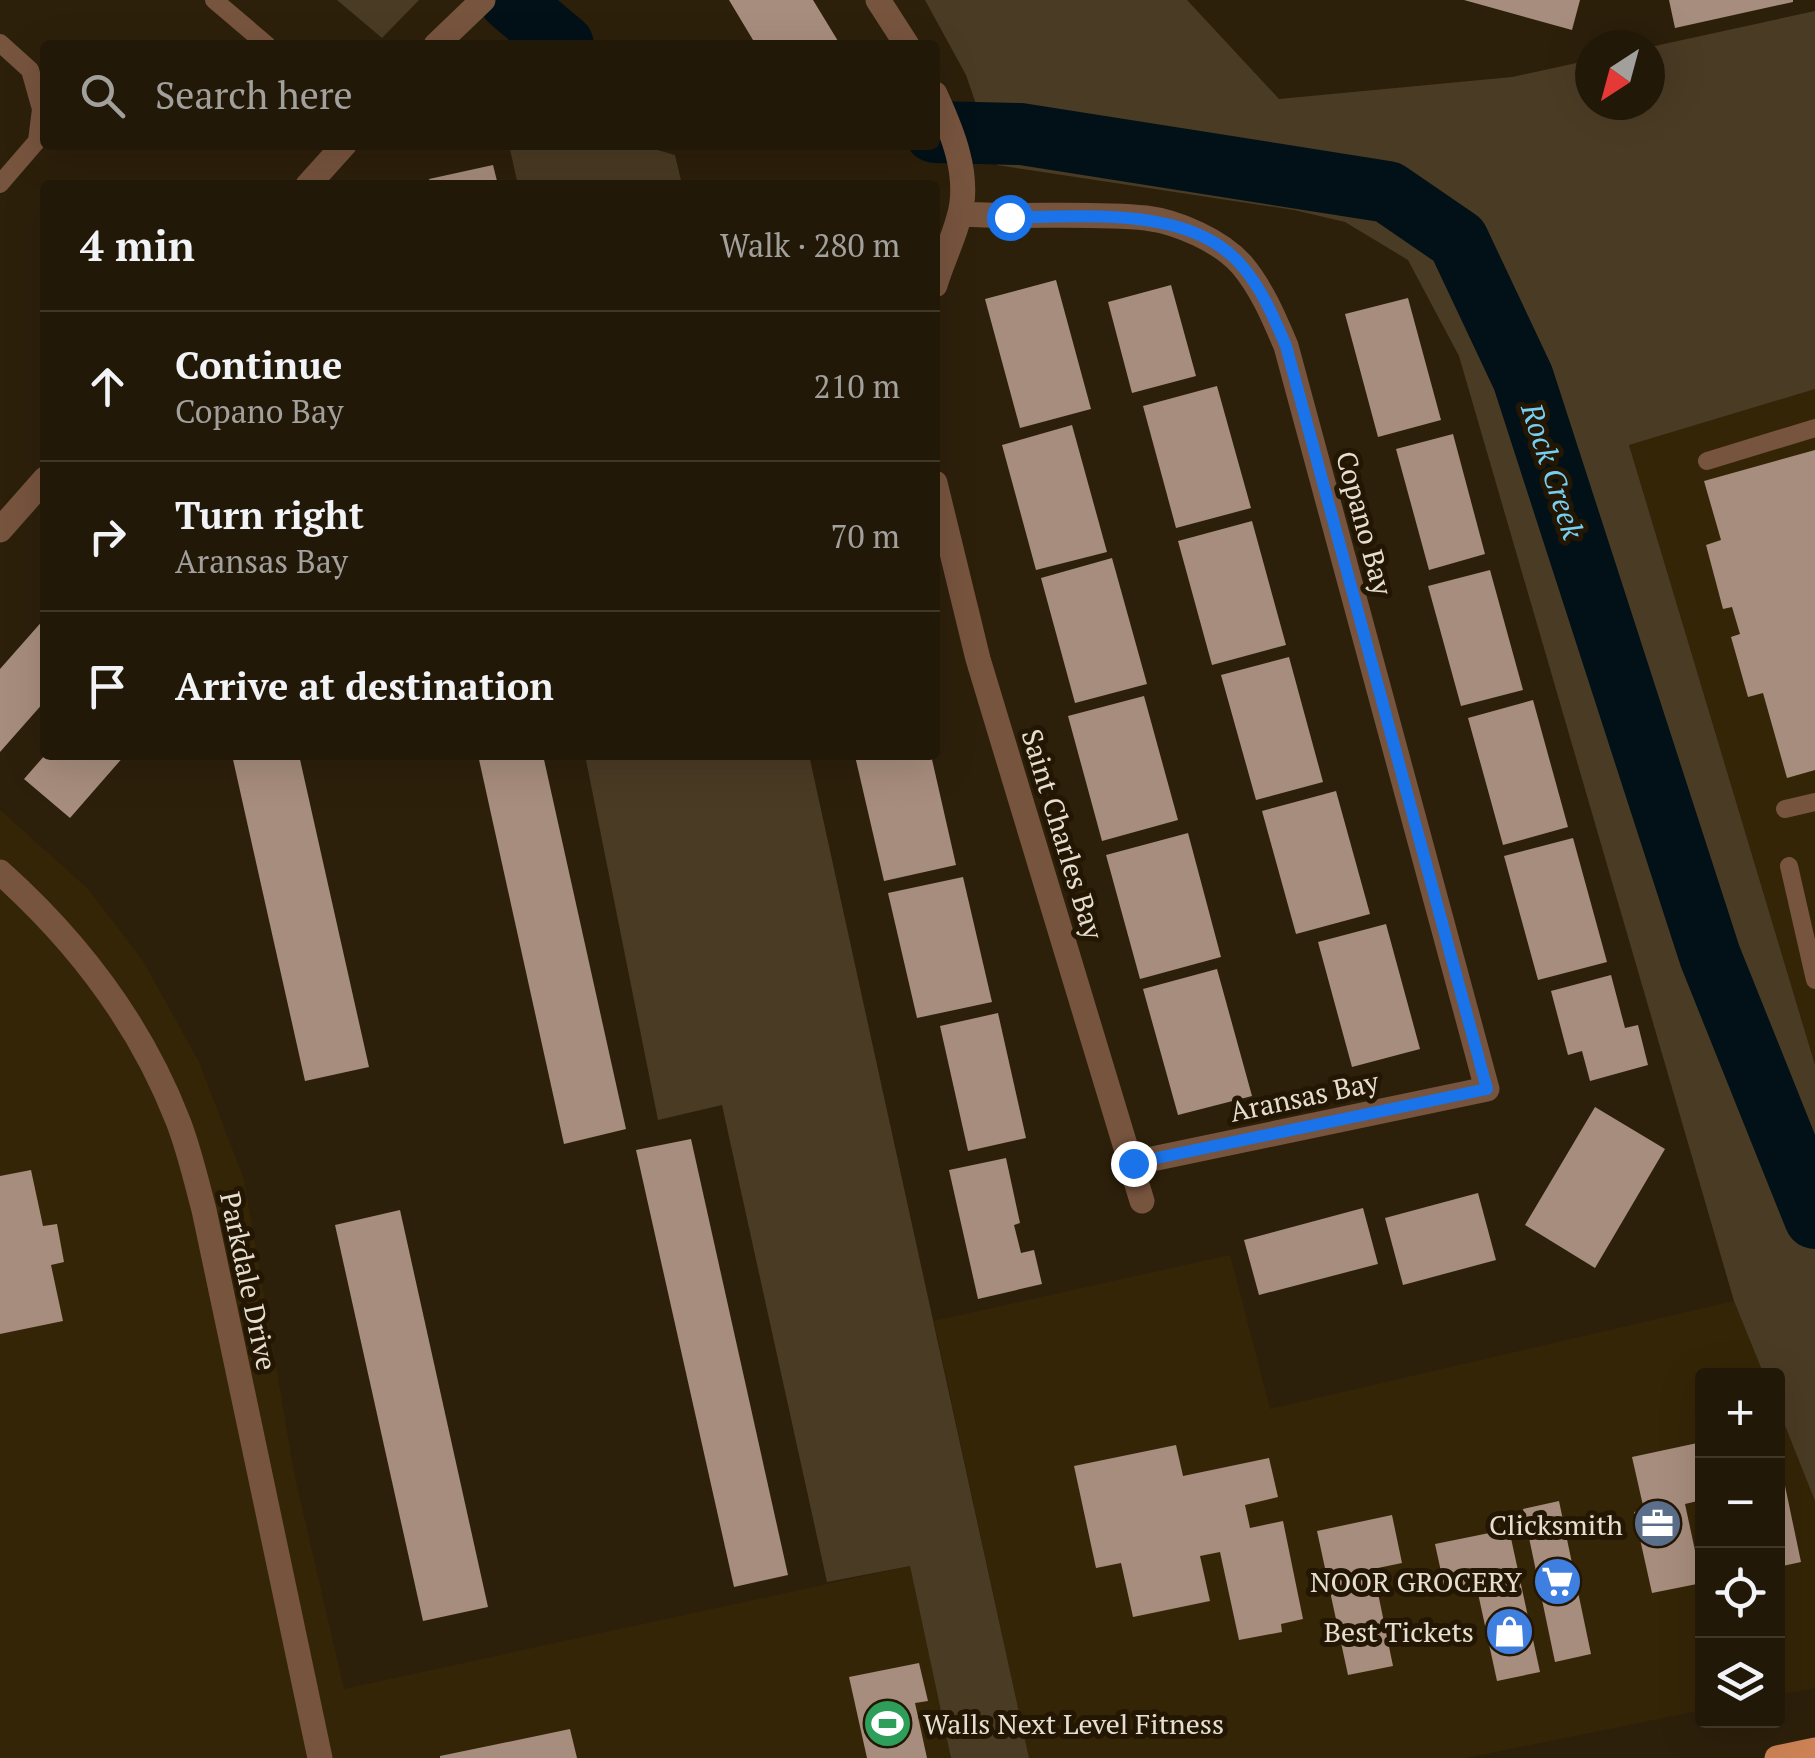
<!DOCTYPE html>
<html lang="en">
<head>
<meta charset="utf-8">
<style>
	body { margin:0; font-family:"PT Serif",serif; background:#2a2112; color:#f1f3f6 }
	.controls { position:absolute; right:30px; bottom:30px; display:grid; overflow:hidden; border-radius:10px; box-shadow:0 10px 40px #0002 }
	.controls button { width:90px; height:90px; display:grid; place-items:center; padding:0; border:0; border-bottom:2px solid #3f3729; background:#221808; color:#f1f3f6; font:50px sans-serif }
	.compass { position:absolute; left:1575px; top:30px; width:90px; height:90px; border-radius:50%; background:#221808; box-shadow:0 10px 40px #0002; rotate:216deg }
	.stop { position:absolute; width:30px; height:30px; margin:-22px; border:8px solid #1a73e8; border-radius:50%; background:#fff }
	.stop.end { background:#1a73e8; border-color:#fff; box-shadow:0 2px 10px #0008 }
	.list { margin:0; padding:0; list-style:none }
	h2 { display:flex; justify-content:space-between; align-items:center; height:130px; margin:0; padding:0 40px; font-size:42px }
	h2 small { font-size:32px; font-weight:400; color:#a2a09c }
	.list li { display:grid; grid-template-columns:65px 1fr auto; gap:30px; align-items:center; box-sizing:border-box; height:150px; padding:0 40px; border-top:2px solid #3f3729 }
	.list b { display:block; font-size:38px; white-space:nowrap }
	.list p { margin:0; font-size:32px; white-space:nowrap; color:#a2a09c }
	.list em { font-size:32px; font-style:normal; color:#a2a09c }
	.icon { flex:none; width:55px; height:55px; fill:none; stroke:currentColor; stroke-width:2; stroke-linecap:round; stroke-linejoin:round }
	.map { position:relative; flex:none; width:1815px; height:1758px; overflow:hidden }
	.search { position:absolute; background:#221808; box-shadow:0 10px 40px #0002; left:40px; top:40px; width:900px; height:110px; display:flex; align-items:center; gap:25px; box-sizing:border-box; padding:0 35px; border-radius:10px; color:#a2a09c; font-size:38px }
	.panel { position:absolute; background:#221808; box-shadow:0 10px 40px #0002; left:40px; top:180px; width:900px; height:580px; border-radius:10px }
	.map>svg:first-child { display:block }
</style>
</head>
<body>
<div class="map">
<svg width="1815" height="1758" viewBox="0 0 1815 1758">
	<rect width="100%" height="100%" fill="#2d200b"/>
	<path fill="#352507" d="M1815,389V1065L1629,445Z
		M0,810L88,889L143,961L199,1062L244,1180L295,1478L344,1689L910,1566L951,1758H0Z
		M1230,1255L1270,1409L1734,1301L1764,1375L1702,1376V1710L1466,1758H1029L934,1321Z
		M1778,1408L1815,1501V1688L1778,1695Z"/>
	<path fill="#4a3b24" d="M337,0H419L382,38Z
		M925,0H1187L1279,99L1512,77L1590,60V105H1650V47L1815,11V389L1629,445L1815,1065V1501L1778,1408V1376L1764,1375L1734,1301L1459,356L1408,260L1345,222L1294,210L997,165L966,75Z
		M509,145H640L675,155L682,185H518Z
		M585,755H809L1029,1758H951L910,1566L827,1582L722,1105L658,1120Z"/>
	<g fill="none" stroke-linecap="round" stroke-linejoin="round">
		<path stroke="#021118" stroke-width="62" d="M510,0L563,45
			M935,132L1021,134L1388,192L1458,240L1523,378L1710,956L1815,1218"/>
	</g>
	<path fill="#a78d7d" d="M729,0H813L838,41L831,45H756Z
		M1464,0H1580L1572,30Z
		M1669,0H1793V2L1675,28Z
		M493,165L498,185H431L429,179Z
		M1056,280L1091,409L1020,428L985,299Z
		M1171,285L1196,376L1132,393L1108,302Z
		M1408,298L1441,420L1378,437L1345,314Z
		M1217,386L1251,508L1176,528L1143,406Z
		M1072,425L1107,552L1036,570L1002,445Z
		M1453,434L1485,554L1429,570L1396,449Z
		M1815,450V770L1787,778L1763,693L1748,697L1731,637L1740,634L1732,607L1723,609L1706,545L1721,540L1704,481Z
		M1252,521L1286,645L1212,665L1178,541Z
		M1112,558L1147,684L1075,703L1041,578Z
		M1490,570L1523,690L1461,706L1428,586Z
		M45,618V701L0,752V669Z
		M1289,657L1323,782L1256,800L1221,675Z
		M1144,696L1178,820L1102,841L1068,716Z
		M1533,700L1568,827L1503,845L1468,718Z
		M45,755H125L70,818L24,779Z
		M232,755H299L369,1067L305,1081Z
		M478,755H543L626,1129L564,1144Z
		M931,755L956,865L884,881L855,756Z
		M1336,791L1370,914L1296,934L1262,811Z
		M1188,833L1221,957L1140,979L1106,855Z
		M1573,838L1607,962L1538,980L1504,856Z
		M963,877L992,1002L917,1018L888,893Z
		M1386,924L1420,1049L1352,1067L1318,942Z
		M1217,969L1252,1096L1178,1115L1143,989Z
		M1611,975L1625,1028L1638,1025L1648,1065L1590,1081L1582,1051L1568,1055L1551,991Z
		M998,1013L1026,1138L968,1151L940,1026Z
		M1595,1107L1665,1149L1595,1268L1525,1225Z
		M691,1139L788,1575L734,1587L636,1150Z
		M1006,1158L1020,1223L1014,1225L1021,1253L1034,1250L1042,1284L978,1299L949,1170Z
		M31,1170L43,1226L57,1224L64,1262L51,1265L63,1321L0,1334V1176Z
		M1478,1193L1496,1260L1403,1285L1385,1218Z
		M1363,1208L1378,1264L1259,1295L1244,1240Z
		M400,1210L488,1607L423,1621L335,1225Z
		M1702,1442V1500L1685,1504L1702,1583L1652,1593L1634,1512L1644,1510L1632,1457Z
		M1176,1445L1183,1476L1269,1458L1278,1497L1245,1505L1250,1528L1283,1521L1303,1619L1281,1624L1282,1632L1239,1640L1220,1552L1200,1556L1210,1601L1133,1617L1121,1563L1096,1568L1074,1466Z
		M1784,1481L1801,1562L1778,1567V1482Z
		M1559,1501L1591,1654L1555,1662L1523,1509Z
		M1392,1515L1402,1563L1373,1569L1393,1666L1348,1675L1317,1531Z
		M1509,1529L1540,1672L1497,1681L1476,1584L1445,1590L1435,1544Z
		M919,1663L928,1701L915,1703L927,1758H867L849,1677Z
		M570,1729L577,1758H440V1756Z"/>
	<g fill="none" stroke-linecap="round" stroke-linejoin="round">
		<path stroke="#77543e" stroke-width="18" d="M214,0L267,45
			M0,43L30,70L41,109L37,141L0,184
			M1707,461L1815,428
			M1785,809L1815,802
			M1789,866L1815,980"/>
		<path stroke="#77543e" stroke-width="25" d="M878,0L907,45
			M436,45L483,0
			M935,94C952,131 971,176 959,217C953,240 942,262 935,285
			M308,185L344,145
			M961,214C1022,218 1085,212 1146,218C1178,222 1221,241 1242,265C1262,289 1274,318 1286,346L1487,1089L1133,1163
			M935,483L978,659L1142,1201
			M0,530L45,479
			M0,872C77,941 140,1023 178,1121C189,1149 196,1180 204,1210L320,1758"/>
		<path stroke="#cc8254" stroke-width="25" d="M1777,1758L1815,1750"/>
	</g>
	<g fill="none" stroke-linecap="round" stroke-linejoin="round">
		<path stroke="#1a73e8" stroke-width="12" d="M1009,217C1081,218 1190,204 1242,266C1262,289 1274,318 1286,346L1487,1089L1133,1163"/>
	</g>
	<defs>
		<symbol id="office-disc" viewBox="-11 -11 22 22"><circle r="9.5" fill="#5c6f8a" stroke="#231703"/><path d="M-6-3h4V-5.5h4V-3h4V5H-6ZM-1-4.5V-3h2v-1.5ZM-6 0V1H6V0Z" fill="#fff"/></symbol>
		<symbol id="supermarket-disc" viewBox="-11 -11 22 22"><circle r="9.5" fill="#3f7fe0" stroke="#231703"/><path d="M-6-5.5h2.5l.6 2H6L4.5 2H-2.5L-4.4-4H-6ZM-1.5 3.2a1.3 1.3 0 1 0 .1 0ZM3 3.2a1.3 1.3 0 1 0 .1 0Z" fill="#fff"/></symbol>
		<symbol id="shop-disc" viewBox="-11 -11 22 22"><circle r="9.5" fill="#3f7fe0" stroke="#231703"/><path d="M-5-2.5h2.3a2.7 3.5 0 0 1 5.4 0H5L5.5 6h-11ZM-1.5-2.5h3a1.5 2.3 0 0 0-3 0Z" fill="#fff"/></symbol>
		<symbol id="stadium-disc" viewBox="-11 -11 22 22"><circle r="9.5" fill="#2e9e5b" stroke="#231703"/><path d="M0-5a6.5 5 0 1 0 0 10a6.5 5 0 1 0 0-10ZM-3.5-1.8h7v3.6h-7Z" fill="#fff"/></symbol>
	</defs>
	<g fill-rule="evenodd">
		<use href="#office-disc" x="1630" y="1496" width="55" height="55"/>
		<use href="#supermarket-disc" x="1530" y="1554" width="55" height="55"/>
		<use href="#shop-disc" x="1482" y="1604" width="55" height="55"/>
		<use href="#stadium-disc" x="860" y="1696" width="55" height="55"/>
	</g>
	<g text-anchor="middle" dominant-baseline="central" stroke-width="10" stroke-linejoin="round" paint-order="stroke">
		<g font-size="28" fill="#e6ded1" stroke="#231703">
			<text transform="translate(1365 523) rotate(75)">Copano Bay</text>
			<text transform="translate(1063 834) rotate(73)">Saint Charles Bay</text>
			<text transform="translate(1304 1096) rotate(-12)">Aransas Bay</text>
			<text transform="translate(249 1281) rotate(78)">Parkdale Drive</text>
		</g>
		<g font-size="28" fill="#e6ded1" stroke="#231703" text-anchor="end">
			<text x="1623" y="1524">Clicksmith</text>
			<text x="1522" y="1581">NOOR GROCERY</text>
			<text x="1474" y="1631">Best Tickets</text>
			<text x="923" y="1723" text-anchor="start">Walls Next Level Fitness</text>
		</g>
		<g font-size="30" font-style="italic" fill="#76cff3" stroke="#231703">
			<text transform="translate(1553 471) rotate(72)">Rock Creek</text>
		</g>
	</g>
</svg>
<div class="controls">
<button>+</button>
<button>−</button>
<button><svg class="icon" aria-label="locate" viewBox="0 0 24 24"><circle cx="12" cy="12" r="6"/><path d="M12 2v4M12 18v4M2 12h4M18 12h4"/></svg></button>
<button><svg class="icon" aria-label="layers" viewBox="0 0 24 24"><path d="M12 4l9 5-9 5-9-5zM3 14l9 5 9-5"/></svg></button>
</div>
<svg class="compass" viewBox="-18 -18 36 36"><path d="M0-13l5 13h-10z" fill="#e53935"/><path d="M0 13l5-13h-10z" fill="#a2a09c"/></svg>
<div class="stop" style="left:1009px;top:217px"></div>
<div class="stop end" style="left:1133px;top:1163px"></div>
<div class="search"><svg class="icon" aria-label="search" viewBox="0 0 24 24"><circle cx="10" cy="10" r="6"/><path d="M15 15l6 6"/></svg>Search here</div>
<section class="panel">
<h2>4 min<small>Walk · 280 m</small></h2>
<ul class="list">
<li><svg class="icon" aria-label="ahead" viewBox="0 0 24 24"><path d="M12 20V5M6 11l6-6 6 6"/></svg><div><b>Continue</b><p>Copano Bay</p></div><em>210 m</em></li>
<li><svg class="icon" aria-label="right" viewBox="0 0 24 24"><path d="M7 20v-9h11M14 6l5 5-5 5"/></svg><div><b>Turn right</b><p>Aransas Bay</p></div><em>70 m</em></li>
<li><svg class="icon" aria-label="arrive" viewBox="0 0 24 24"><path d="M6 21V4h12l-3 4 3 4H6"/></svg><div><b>Arrive at destination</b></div></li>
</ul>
</section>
</div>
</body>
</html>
